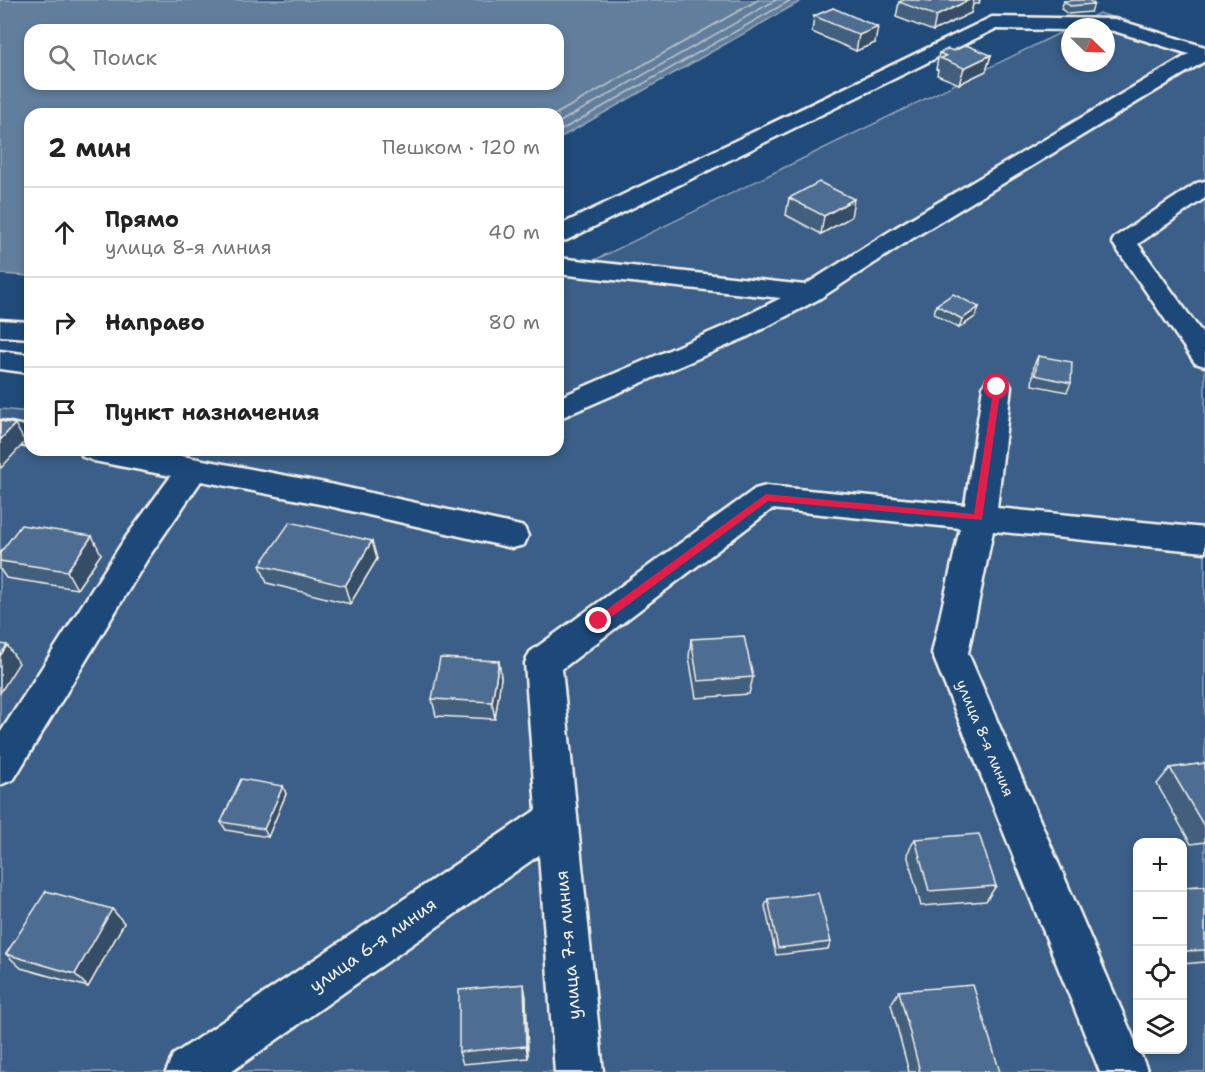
<!DOCTYPE html>
<html lang="ru">
<head>
<meta charset="utf-8">
<style>
	body { margin:0; font-family:"Shantell Sans",sans-serif; background:#f2f2f2; color:#222 }
	.controls { position:absolute; right:18px; bottom:18px; display:grid; overflow:hidden; border-radius:12px; box-shadow:0 3px 9px #0003 }
	.controls button { width:54px; height:54px; display:grid; place-items:center; padding:0; border:0; border-bottom:2px solid #e0e0e0; background:#fff; color:#222; font:30px sans-serif }
	.compass { position:absolute; left:1061px; top:18px; width:54px; height:54px; border-radius:50%; background:#fff; box-shadow:0 3px 9px #0003; rotate:113deg }
	.stop { position:absolute; width:18px; height:18px; margin:-14px; border:4px solid #e11d48; border-radius:50%; background:#fff }
	.stop.end { background:#e11d48; border-color:#fff; box-shadow:0 2px 6px #0008 }
	.list { margin:0; padding:0; list-style:none }
	h2 { display:flex; justify-content:space-between; align-items:center; height:78px; margin:0; padding:0 24px; font-size:26px }
	h2 small { font-size:20px; font-weight:400; color:#767676 }
	.list li { display:grid; grid-template-columns:39px 1fr auto; gap:18px; align-items:center; box-sizing:border-box; height:90px; padding:0 24px; border-top:2px solid #e0e0e0 }
	.list b { display:block; font-size:22px; white-space:nowrap }
	.list p { margin:0; font-size:20px; white-space:nowrap; color:#767676 }
	.list em { font-size:20px; font-style:normal; color:#767676 }
	.icon { flex:none; width:33px; height:33px; fill:none; stroke:currentColor; stroke-width:2; stroke-linecap:round; stroke-linejoin:round }
	.map { position:relative; flex:none; width:1205px; height:1072px; overflow:hidden }
	.search { position:absolute; background:#fff; box-shadow:0 3px 9px #0003; left:24px; top:24px; width:540px; height:66px; display:flex; align-items:center; gap:15px; box-sizing:border-box; padding:0 21px; border-radius:18px; color:#767676; font-size:22px }
	.panel { position:absolute; background:#fff; box-shadow:0 3px 9px #0003; left:24px; top:108px; width:540px; height:348px; border-radius:18px }
	.map>svg:first-child { display:block }
</style>
</head>
<body>
<div class="map">
<svg width="1205" height="1072" viewBox="0 0 1205 1072">
	<rect width="100%" height="100%" fill="#1f4a7a"/>
	<filter id="ink" filterUnits="userSpaceOnUse"><feTurbulence type="fractalNoise" baseFrequency=".0167" numOctaves="2"/><feDisplacementMap in="SourceGraphic" scale="12" xChannelSelector="R" yChannelSelector="G"/><feConvolveMatrix kernelMatrix="1 2 1 2 8 2 1 2 1" color-interpolation-filters="sRGB"/></filter>
	<g filter="url(#ink)">
		<path fill="#3a5f88" stroke="#97a8b8" stroke-width="1.5" fill-rule="evenodd" d="M1099,13L1205,48V1072H0V409L30,412V450H558V278L1070,28V63H1106V27H1071ZM1138,842H1182V1050H1138Z"/>
		<path fill="#627e9d" stroke="#9cacbb" stroke-width="1.5" fill-rule="evenodd" d="M0,0H803L558,139V114H30V276L0,274ZM30,30H558V84H30Z"/>
		<g fill="none" stroke-linecap="round" stroke-linejoin="round">
			<path stroke="#bac3ca" stroke-width="1.5" d="M556,114L758,0
				M558,123L776,0
				M558,132L791,0"/>
			<defs>
				<path id="minor" d="M992,17L1115,19L1205,47V61L913,238L819,299L747,337L558,419V398L727,325L781,298L558,274V258L805,285L895,228L1189,54L1114,31L1106,30V27H1070V30L995,29L567,240L558,242V226Z
					M1205,181V198L1138,244L1205,337V366L1195,363L1112,242L1115,237L1197,183Z
					M0,320L30,322V338L0,336Z
					M0,351L30,355V373L0,369Z
					M997,378L1007,380L1011,387L997,508L1205,528V552L993,531L968,653L1148,1072H1100L932,653L960,528L772,509L562,669L603,1072H555L539,855L231,1072H166L173,1055L536,810L525,663L530,652L755,489L766,486L965,505L983,387L987,380Z
					M0,421L30,427V447L0,441Z
					M79,450H150L325,483L512,524L524,527L528,536L524,545L512,548L325,505L201,481L148,558L14,779L0,785V733L124,540L171,476L94,461L83,457Z"/>
			</defs>
			<use href="#minor" stroke="#f4f1e8" stroke-width="5"/>
			<use href="#minor" fill="#1f4a7a" fill-rule="evenodd"/>
		</g>
		<path fill="#425f7e" stroke="#f4f1e8" stroke-width="1.5" d="M934,0H980L979,4H973L971,13L933,31L896,17L899,2H930Z
			M1064,1L1094,4L1091,12L1068,14L1061,9Z
			M833,8L875,43L856,51L812,32L814,16Z
			M954,51L991,55L986,71L959,84L937,75L938,70L936,69L939,53Z
			M789,198L851,217L821,234L786,215Z
			M936,305L976,316L959,328L934,314Z
			M1038,356L1071,383L1067,392L1032,385L1034,365Z
			M0,553L101,554L77,589L6,578L0,569Z
			M377,559L350,604L267,583L260,565Z
			M691,639L753,677L749,694L696,698L689,657Z
			M499,661L501,678L495,719L436,716L432,699Z
			M1205,763V842L1191,844L1157,784L1170,768Z
			M283,786L286,794L268,837L226,830L221,822Z
			M915,839L996,886L986,901L921,906L907,854Z
			M1205,886V962L1182,964V887Z
			M768,899L831,942L828,949L776,955L765,906Z
			M112,909L124,923L88,987L21,968L6,954Z
			M899,991L1000,1072H909L891,1004Z
			M526,997L528,1058L463,1064L459,1052Z"/>
		<path fill="#364d66" stroke="#f4f1e8" stroke-width="1.5" d="M969,0H974L971,13L933,31L936,16Z
			M878,27L875,43L856,51L859,35Z
			M991,55L986,71L959,84L964,68Z
			M854,199L851,217L821,234L824,216Z
			M979,307L976,316L959,328L962,319Z
			M15,424L25,442L1,468L0,466V440Z
			M92,536L101,554L77,589L67,571Z
			M372,541L377,559L350,604L345,586Z
			M7,645L19,663L0,693V656Z
			M499,661L501,678L495,719L492,702Z
			M283,786L286,794L268,837L264,829Z
			M112,909L124,923L88,987L75,974Z
			M524,984L526,997L528,1058L526,1046Z"/>
		<path fill="#4d6e92" stroke="#f4f1e8" stroke-width="1.5" d="M903,0H926L930,2L934,0H969L936,16L899,2Z
			M1076,0H1089L1094,4L1070,6L1064,1Z
			M833,8L878,27L859,35L814,16Z
			M966,45L991,55L964,68L940,58L946,56L939,53L948,49L954,51Z
			M819,182L854,199L824,216L789,198Z
			M953,294L979,307L962,319L936,305Z
			M1038,356L1072,362L1071,383L1035,375Z
			M0,421L15,424L0,440Z
			M290,522L372,541L345,586L260,565Z
			M21,525L92,536L67,571L0,561V553Z
			M744,636L753,677L698,681L691,639Z
			M0,644L7,645L0,656Z
			M440,658L499,661L492,702L432,699Z
			M1205,763V828L1170,768Z
			M241,779L283,786L264,829L221,822Z
			M979,834L996,886L929,891L915,839Z
			M1205,886V950L1186,951L1182,944V887Z
			M46,891L112,909L75,974L6,954Z
			M818,893L831,942L778,948L768,899Z
			M524,984L526,1046L459,1052V990Z
			M973,985L1000,1072H920L899,991Z"/>
	</g>
	<path fill="#e11d48" d="M994,385L1001,387L982,520L768,501L602,624H595V618L766,494L974,514Z"/>
	<g text-anchor="middle" dominant-baseline="central" stroke-width="4.5" stroke-linejoin="round" paint-order="stroke">
		<g font-size="15" fill="#f4f1e8" stroke="#1f4a7a">
			<text transform="translate(985 738) rotate(67)">улица 8-я линия</text>
		</g>
		<g font-size="18" fill="#f4f1e8" stroke="#1f4a7a">
			<text transform="translate(373 945) rotate(-35)">улица 6-я линия</text>
			<text transform="translate(568 945) rotate(-95)">улица 7-я линия</text>
		</g>
	</g>
</svg>
<div class="controls">
<button>+</button>
<button>−</button>
<button><svg class="icon" aria-label="locate" viewBox="0 0 24 24"><circle cx="12" cy="12" r="6"/><path d="M12 2v4M12 18v4M2 12h4M18 12h4"/></svg></button>
<button><svg class="icon" aria-label="layers" viewBox="0 0 24 24"><path d="M12 4l9 5-9 5-9-5zM3 14l9 5 9-5"/></svg></button>
</div>
<svg class="compass" viewBox="-18 -18 36 36"><path d="M0-13l5 13h-10z" fill="#e53935"/><path d="M0 13l5-13h-10z" fill="#767676"/></svg>
<div class="stop" style="left:997px;top:387px"></div>
<div class="stop end" style="left:599px;top:621px"></div>
<div class="search"><svg class="icon" aria-label="search" viewBox="0 0 24 24"><circle cx="10" cy="10" r="6"/><path d="M15 15l6 6"/></svg>Поиск</div>
<section class="panel">
<h2>2 мин<small>Пешком · 120 m</small></h2>
<ul class="list">
<li><svg class="icon" aria-label="ahead" viewBox="0 0 24 24"><path d="M12 20V5M6 11l6-6 6 6"/></svg><div><b>Прямо</b><p>улица 8-я линия</p></div><em>40 m</em></li>
<li><svg class="icon" aria-label="right" viewBox="0 0 24 24"><path d="M7 20v-9h11M14 6l5 5-5 5"/></svg><div><b>Направо</b></div><em>80 m</em></li>
<li><svg class="icon" aria-label="arrive" viewBox="0 0 24 24"><path d="M6 21V4h12l-3 4 3 4H6"/></svg><div><b>Пункт назначения</b></div></li>
</ul>
</section>
</div>
</body>
</html>
